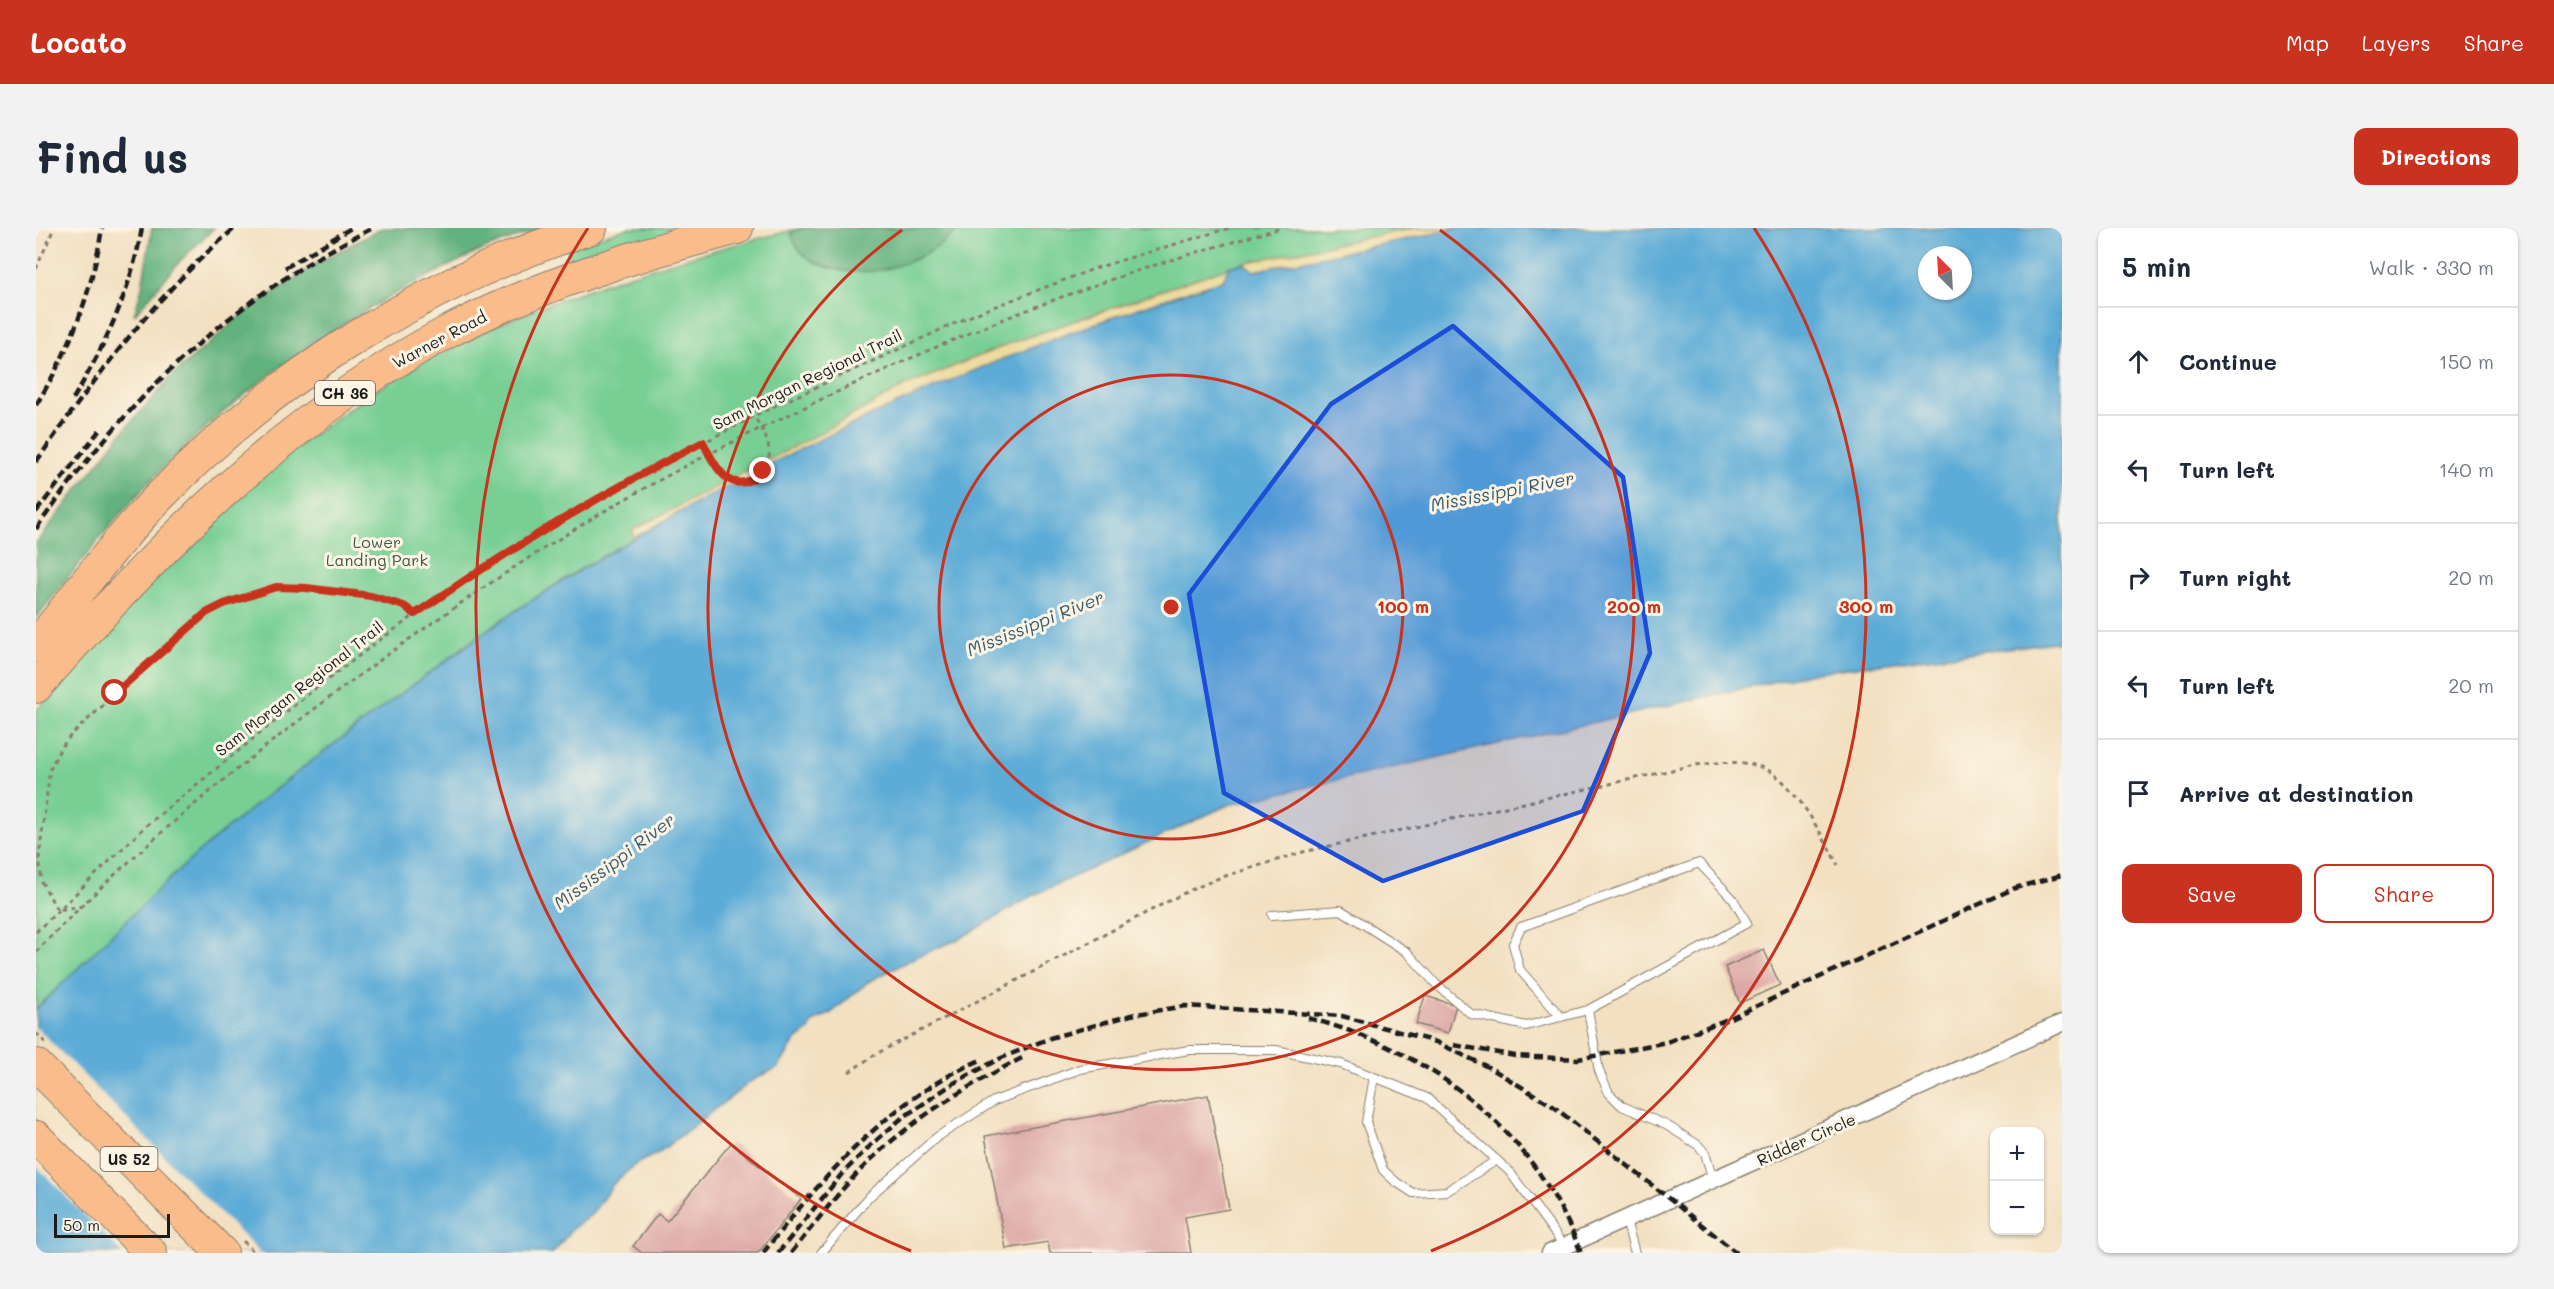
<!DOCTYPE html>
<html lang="en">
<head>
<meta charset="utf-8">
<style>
	body { margin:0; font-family:Mali,sans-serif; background:#f2f2f3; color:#1f2937 }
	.controls { position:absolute; right:18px; bottom:18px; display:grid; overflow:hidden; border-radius:12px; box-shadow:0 2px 4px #0004 }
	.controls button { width:54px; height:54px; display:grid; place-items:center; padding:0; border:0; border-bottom:2px solid #e0e1e3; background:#fff; color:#1f2937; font:30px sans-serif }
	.compass { position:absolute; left:1882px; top:18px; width:54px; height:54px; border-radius:50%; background:#fff; box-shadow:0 2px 4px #0004; rotate:336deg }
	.scale { position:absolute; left:18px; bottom:15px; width:116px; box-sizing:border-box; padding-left:6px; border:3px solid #1c1c1c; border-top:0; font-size:16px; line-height:21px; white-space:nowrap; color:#1c1c1c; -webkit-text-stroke:4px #fcf5e5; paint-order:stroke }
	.stop { position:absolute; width:18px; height:18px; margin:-14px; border:4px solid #c8321e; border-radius:50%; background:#fff }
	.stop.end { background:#c8321e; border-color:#fff; box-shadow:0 2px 6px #0008 }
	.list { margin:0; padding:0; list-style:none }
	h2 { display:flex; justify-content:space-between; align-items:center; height:78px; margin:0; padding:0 24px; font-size:26px }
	h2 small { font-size:20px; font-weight:400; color:#747a83 }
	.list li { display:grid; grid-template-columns:39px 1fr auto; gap:18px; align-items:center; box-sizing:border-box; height:108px; padding:0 24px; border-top:2px solid #e0e1e3 }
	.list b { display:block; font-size:22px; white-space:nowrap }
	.list em { font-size:20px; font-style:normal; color:#747a83 }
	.actions { display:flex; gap:12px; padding:18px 24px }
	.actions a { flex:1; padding:14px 0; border:2px solid #c8321e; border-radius:12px; text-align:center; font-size:21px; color:#c8321e }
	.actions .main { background:#c8321e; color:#fff }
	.icon { flex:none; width:33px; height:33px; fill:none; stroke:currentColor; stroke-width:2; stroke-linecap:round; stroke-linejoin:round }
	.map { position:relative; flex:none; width:2026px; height:1025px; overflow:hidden; border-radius:12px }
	header { display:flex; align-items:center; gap:36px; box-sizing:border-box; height:84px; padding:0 30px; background:#c8321e; color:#fff }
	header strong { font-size:28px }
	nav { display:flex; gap:33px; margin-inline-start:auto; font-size:21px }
	.intro { display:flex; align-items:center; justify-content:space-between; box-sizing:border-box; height:144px; padding:0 36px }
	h1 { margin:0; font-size:42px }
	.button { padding:15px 27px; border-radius:12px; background:#c8321e; color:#fff; font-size:21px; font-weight:700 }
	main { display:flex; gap:36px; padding:0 36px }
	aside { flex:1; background:#fff; border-radius:12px; box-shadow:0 2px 4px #0004 }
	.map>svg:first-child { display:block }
</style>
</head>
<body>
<header>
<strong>Locato</strong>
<nav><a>Map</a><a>Layers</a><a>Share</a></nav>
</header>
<div class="intro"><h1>Find us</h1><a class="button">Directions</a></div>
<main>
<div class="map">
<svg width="2026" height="1025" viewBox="0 0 2026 1025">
	<rect width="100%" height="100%" fill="#fcf5e5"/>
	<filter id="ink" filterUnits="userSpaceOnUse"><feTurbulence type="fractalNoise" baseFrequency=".0167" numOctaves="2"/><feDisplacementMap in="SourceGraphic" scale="12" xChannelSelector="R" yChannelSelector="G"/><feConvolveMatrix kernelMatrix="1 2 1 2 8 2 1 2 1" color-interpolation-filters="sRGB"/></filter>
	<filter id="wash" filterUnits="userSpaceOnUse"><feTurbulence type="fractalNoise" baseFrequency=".008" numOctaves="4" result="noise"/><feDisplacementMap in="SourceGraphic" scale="24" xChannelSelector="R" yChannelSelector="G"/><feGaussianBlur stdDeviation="1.35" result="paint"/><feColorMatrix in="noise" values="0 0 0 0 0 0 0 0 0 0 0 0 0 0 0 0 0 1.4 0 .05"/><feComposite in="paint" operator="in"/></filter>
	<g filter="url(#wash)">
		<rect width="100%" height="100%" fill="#f2e0c1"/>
		<path fill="#78cf94" stroke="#4a7658" stroke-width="1.5" d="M592,0H659L536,39L531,19Z
			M766,0H1424L1218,43L1207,35L1193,39L1187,52L1045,102L889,163L646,283L543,342L453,400L311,506L162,625L0,781V483C107,358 223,232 365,147C489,74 627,33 766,0Z"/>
		<path fill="#62b27e" stroke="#3f674d" stroke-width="1.5" d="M116,0H178L145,32L98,87L106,59Z
			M346,0H508C487,8 464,14 444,23C326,77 214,151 123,244C79,289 40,340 0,390V315L84,207L138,146L208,85L278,37Z
			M766,0H924C889,35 831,56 783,36C769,30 757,19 755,3Z"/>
		<path fill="#eeda9e" stroke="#857b5d" stroke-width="1.5" d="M1378,0H1424L1218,43L1207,35Z
			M1193,39L1187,52C982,117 784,203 598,310L596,302L775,210L867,159L975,115Z"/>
		<path fill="#5dacd7" stroke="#3c647a" stroke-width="1.5" fill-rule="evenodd" d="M1424,0H2026V413L1780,444L1192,577L998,667L923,711L880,729L832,754L795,785L777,794L773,802L759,813L743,839L717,852L622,925L600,936L578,955L555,987L536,1001L517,1025H0V781C54,729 107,674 163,624C233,564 307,509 381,454C417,428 452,400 490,376C706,237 942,130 1187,52L1193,39L1207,35L1218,43ZM1891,27H1927V63H1891Z"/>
		<path fill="#f2e0c1" d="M736,231L730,245L719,254L705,258L691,255Z
			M0,799L224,1025H86L0,938Z"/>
		<g id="blocks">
			<path fill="#dda8a6" d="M1728,722L1744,757L1704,775L1689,739Z
				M1389,768L1420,777L1412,805L1380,796Z
				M1172,867L1193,981L1149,989L1155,1025H1014L1012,1014L970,1021L949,908Z
				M695,915L765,971L722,1025H606L597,1018L622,986L631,993Z"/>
		</g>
	</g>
	<g filter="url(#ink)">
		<use href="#blocks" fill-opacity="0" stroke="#877e6e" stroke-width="1.5"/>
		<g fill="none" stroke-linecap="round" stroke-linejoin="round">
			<defs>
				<path id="lane" d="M1236,687L1305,682L1371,724L1400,756L1435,786L1490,798L1552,782L1711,695L1697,671L1663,635L1485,699L1477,716L1484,742L1525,789
					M1552,782L1563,843L1573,865L1586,878L1630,897L1662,917L1669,925L1677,952
					M1338,849L1330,894L1347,942L1360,954L1377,965L1411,963L1461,932
					M1590,992L1599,1025
					M785,1025L833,969L901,909L958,873L1044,841L1153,822H1240L1305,836L1391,870L1473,943L1529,1019"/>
				<path id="street" d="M1514,1025L2026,795"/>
				<path id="highway" d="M0,418C39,369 77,317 121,271C241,146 390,53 555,0
					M0,459C119,323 247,191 408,106C501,57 601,27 701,0
					M0,837L186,1025
					M0,909L115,1025"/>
			</defs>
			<use href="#lane" stroke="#877e6e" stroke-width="10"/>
			<use href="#street" stroke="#877e6e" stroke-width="19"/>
			<use href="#highway" stroke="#877e6e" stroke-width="34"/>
			<path stroke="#877e6e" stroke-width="3" stroke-dasharray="4.5 4.5" stroke-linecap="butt" d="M0,41L18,0
				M667,214C673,226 677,242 688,249C708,263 736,245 733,222C732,210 724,198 718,188
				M47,678L21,682L6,654L3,629L14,541L24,521L35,507L159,393L188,376L216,366L240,359L315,365L357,374L368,378L379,386
				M0,704L111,597L270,468L341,414L431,350L564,269L724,185L939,86L1060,40L1193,0
				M0,724C89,631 190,547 293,470C386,400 483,333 584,274C654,234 726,199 799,165C890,122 982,83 1077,51C1132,32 1189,16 1245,0
				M0,805L10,815
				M813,844L840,826L1148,665L1183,650L1267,624L1659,537C1681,535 1705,531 1727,540C1758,552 1786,608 1802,637
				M207,1013L219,1025"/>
			<use href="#lane" stroke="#fff" stroke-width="8"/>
			<use href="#street" stroke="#fff" stroke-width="16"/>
			<use href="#highway" stroke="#fabc8b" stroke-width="32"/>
			<path stroke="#1c1c1c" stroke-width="4.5" stroke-dasharray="9 4.5" stroke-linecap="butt" d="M249,40L315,0
				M37,171C69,118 95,62 106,0
				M0,177C34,122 56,65 66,0
				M0,234C59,150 120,66 199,0
				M0,284L66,199
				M0,301C91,171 193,71 337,0
				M1272,790C1397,823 1499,903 1545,1025
				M1418,817L1479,828L1542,831L1631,814L1692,791L1979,660L2026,647
				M727,1025C788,948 854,870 947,831
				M742,1025L805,947L835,917L866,890L918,855L963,831L1014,810L1095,787L1149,778L1306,788L1400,814L1456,841L1517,878L1701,1025
				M755,1025C775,1001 793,976 814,953C862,900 923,862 986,830"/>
		</g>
	</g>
	<g fill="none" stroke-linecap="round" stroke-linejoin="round" filter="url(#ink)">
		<path stroke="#c8321e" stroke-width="8" d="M79,465L170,385L188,376L240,359L270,360L335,368L368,378L379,386C471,322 567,265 667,214C679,239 696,273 727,243"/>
	</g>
	<path fill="#1d4ed8" fill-opacity="0.2" stroke="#1d4ed8" stroke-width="4.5" stroke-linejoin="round" d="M1417,98L1587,249L1614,425L1547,583L1347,653L1188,565L1153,366L1295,176Z"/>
	<g fill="none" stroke="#c8321e" stroke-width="3">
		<circle cx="1135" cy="379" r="232"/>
		<path d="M1404 2A463 463 0 1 1 866 2"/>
		<path d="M875 1023A695 695 0 0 1 552 0M1718 0A695 695 0 0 1 1395 1023"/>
	</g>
	<g text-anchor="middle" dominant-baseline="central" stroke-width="6" stroke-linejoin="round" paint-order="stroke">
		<g fill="#fcf5e5" stroke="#5f5d58" stroke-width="1.5">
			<rect x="279" y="153" width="60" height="24" rx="4.5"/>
			<rect x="64.5" y="919" width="57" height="24" rx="4.5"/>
		</g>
		<g font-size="15" font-weight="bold" fill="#1c1c1c">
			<text x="309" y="165">CH 36</text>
			<text x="93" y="931">US 52</text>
		</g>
		<g font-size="16" fill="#1c1c1c" stroke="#fcf5e5">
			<text transform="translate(403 111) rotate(-28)">Warner Road</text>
			<text transform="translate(771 151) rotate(-26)">Sam Morgan Regional Trail</text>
			<text transform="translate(263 460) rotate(-38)">Sam Morgan Regional Trail</text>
			<text transform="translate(1770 911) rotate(-24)">Ridder Circle</text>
		</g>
		<g font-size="16" fill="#3c5b46" stroke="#fcf5e5">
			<text x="341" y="313">Lower<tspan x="341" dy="18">Landing Park</tspan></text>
		</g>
		<g font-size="18" font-style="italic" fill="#395d70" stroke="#fcf5e5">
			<text transform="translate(1466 263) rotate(-11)">Mississippi River</text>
			<text transform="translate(999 395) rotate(-22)">Mississippi River</text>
			<text transform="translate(578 633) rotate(-37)">Mississippi River</text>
		</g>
	</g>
	<circle cx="1135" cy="379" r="9" fill="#c8321e" stroke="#fcf5e5" stroke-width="3"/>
	<g font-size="18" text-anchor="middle" font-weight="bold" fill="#c8321e" stroke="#fcf5e5" stroke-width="6" stroke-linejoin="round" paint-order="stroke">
		<text x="1367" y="385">100 m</text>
		<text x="1598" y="385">200 m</text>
		<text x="1830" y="385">300 m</text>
	</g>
</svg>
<div class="controls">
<button>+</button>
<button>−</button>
</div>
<svg class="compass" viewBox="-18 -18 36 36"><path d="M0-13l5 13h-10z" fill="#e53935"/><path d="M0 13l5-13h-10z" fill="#747a83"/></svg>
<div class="scale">50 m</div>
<div class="stop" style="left:79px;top:465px"></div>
<div class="stop end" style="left:727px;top:243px"></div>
</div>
<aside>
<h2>5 min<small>Walk · 330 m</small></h2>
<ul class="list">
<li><svg class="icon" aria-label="ahead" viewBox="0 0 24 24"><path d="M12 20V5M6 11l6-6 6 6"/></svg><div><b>Continue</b></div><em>150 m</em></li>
<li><svg class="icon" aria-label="left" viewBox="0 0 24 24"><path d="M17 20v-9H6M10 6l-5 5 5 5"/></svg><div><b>Turn left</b></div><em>140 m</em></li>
<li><svg class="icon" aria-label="right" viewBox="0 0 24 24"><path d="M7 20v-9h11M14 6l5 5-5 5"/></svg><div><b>Turn right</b></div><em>20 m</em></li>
<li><svg class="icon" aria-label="left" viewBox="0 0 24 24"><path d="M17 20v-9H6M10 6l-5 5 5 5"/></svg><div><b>Turn left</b></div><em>20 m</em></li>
<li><svg class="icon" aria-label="arrive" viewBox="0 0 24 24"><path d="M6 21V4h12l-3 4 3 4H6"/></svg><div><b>Arrive at destination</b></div></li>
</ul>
<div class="actions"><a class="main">Save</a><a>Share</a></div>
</aside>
</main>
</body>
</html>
